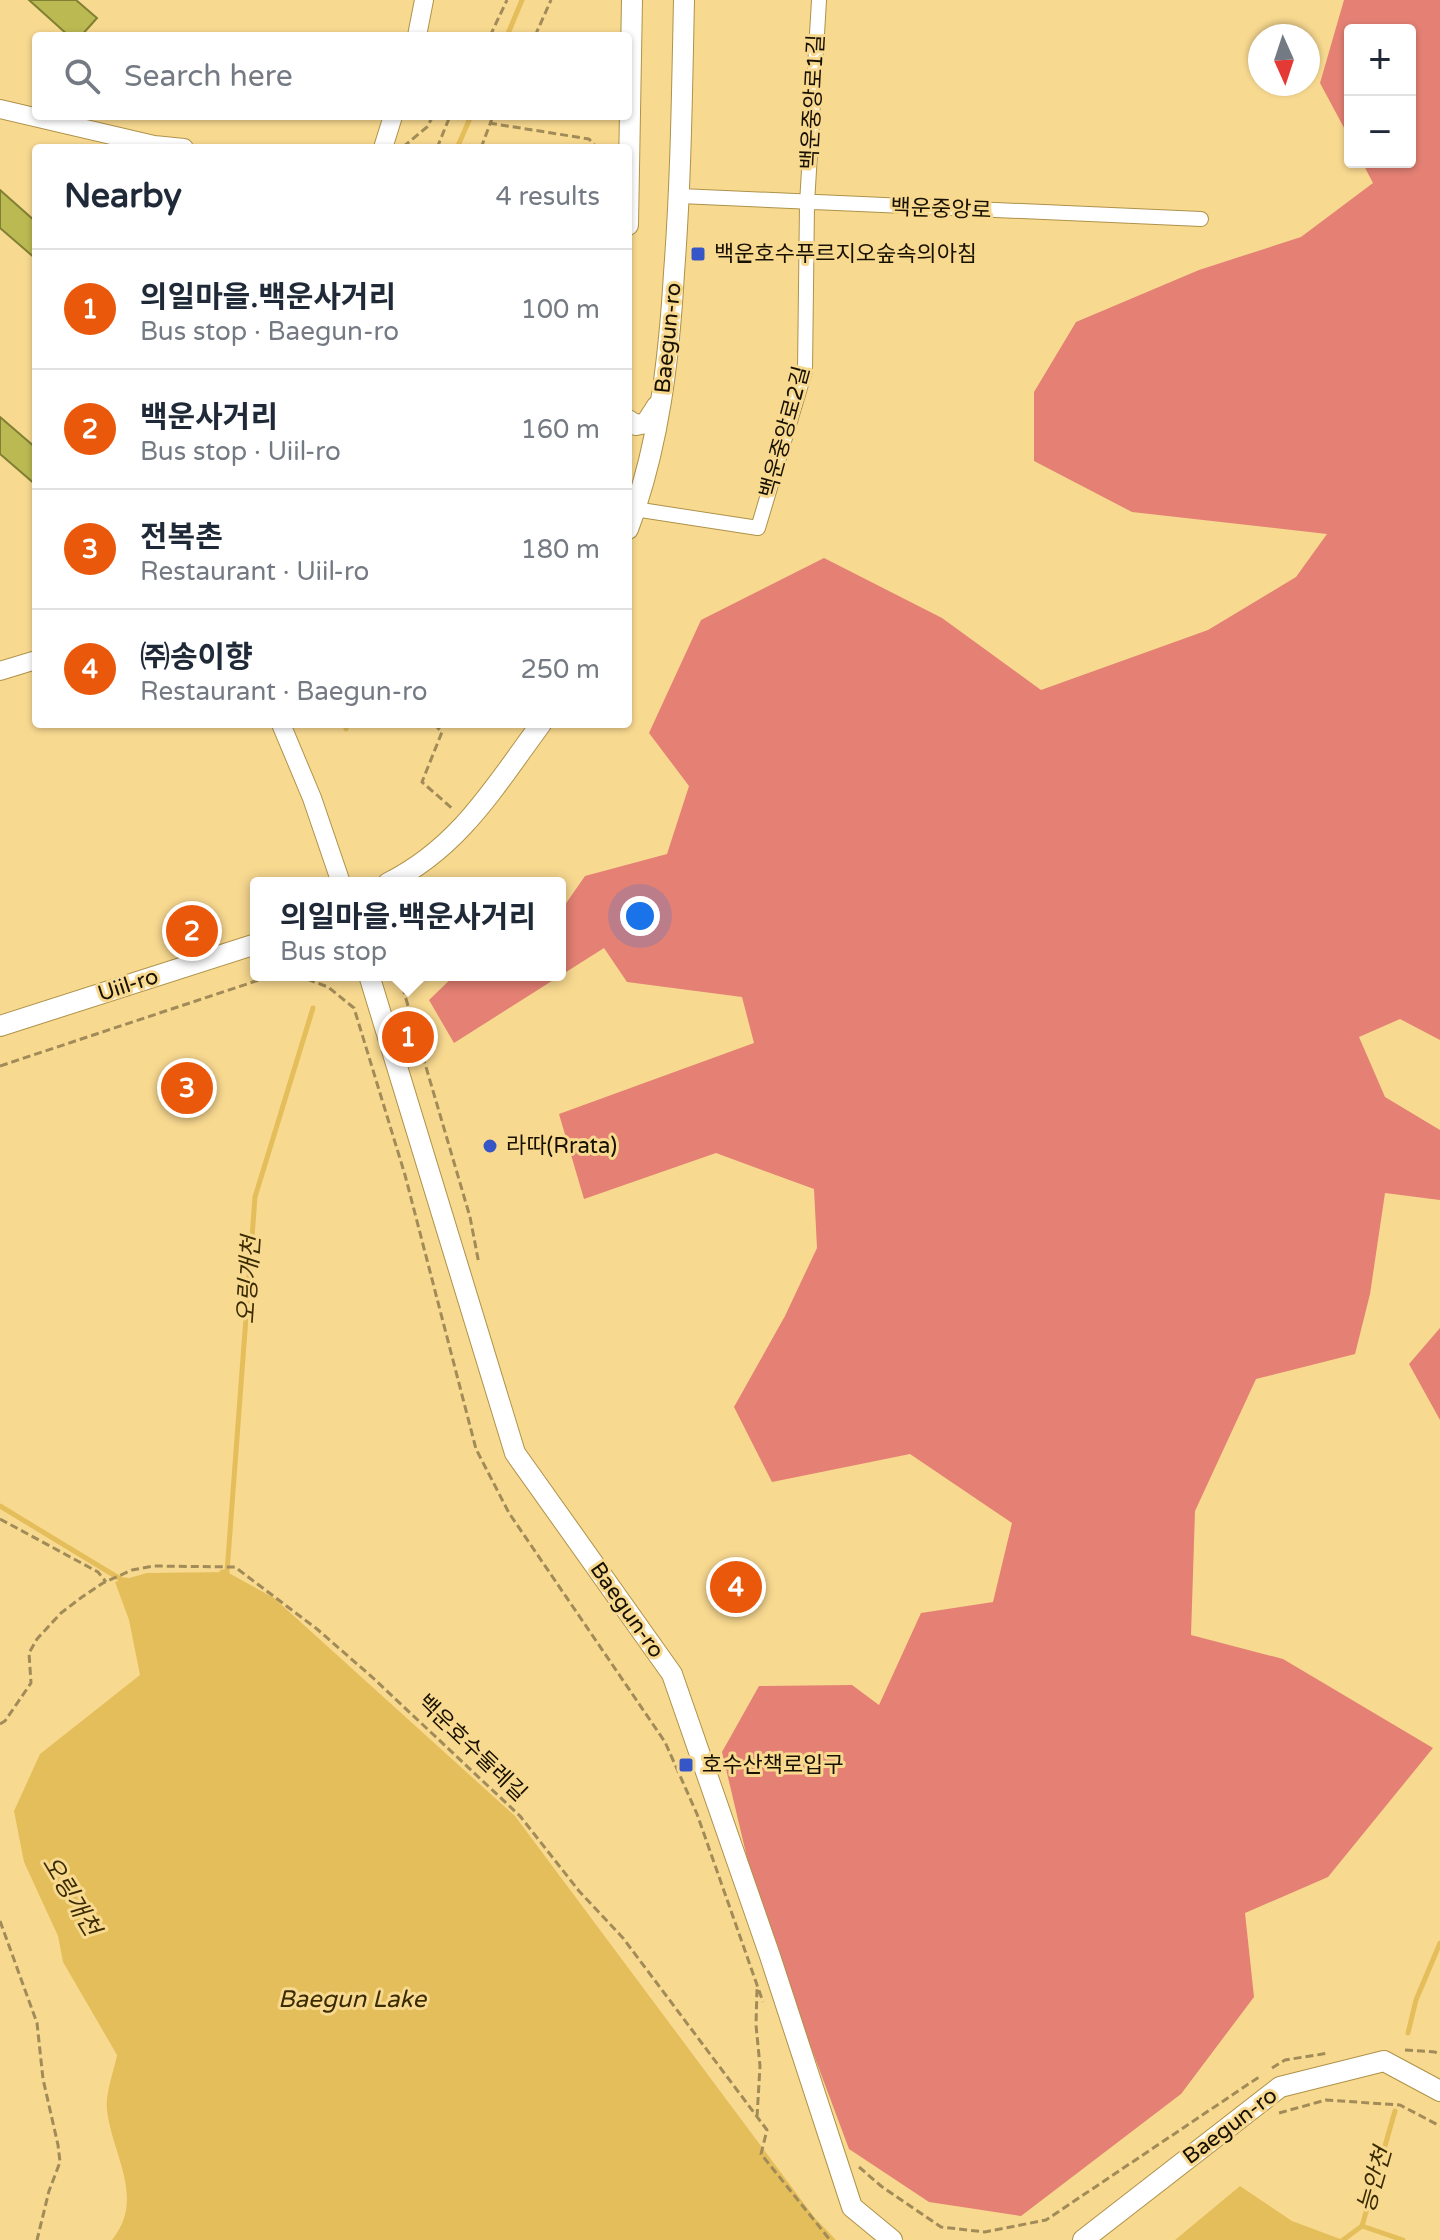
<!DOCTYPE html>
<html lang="en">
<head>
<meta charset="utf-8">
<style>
	body { margin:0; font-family:"Varela Round","Noto Sans KR",sans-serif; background:#f2f2f3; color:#1f2937 }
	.controls { position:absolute; right:24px; top:24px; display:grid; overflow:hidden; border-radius:8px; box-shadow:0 2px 6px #0004 }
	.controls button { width:72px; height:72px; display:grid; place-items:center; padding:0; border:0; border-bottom:2px solid #e0e1e3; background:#fff; color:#1f2937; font:40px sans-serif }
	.compass { position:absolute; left:1248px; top:24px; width:72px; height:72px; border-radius:50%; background:#fff; box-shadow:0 2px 6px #0004; rotate:177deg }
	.you { position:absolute; left:640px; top:916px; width:28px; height:28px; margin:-20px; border:6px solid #fff; border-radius:50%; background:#1a73e8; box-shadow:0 0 0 12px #1a73e833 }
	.badge { display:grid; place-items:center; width:52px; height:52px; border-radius:50%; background:#ea580c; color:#fff; font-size:26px; font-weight:700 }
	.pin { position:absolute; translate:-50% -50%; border:4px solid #fff; box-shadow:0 2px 8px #0006 }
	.popup { position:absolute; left:250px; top:877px; width:316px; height:104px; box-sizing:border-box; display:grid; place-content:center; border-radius:8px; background:#fff; filter:drop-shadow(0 2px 6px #0005); font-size:26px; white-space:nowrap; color:#747a83 }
	.popup b { font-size:30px; color:#1f2937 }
	.popup::after { content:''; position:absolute; left:50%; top:100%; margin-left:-16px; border:16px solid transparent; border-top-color:#fff }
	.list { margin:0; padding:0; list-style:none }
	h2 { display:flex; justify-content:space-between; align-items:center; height:104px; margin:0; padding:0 32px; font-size:34px }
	h2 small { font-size:26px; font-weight:400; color:#747a83 }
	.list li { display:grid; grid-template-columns:52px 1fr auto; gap:24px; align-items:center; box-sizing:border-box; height:120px; padding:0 32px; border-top:2px solid #e0e1e3 }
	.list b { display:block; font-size:30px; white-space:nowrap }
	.list p { margin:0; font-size:26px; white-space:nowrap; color:#747a83 }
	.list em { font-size:26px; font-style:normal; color:#747a83 }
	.icon { flex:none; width:44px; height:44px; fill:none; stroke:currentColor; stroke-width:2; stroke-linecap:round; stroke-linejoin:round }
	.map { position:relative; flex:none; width:1440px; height:2240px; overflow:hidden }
	.search { position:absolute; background:#fff; box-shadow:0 2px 6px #0004; left:32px; top:32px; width:600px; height:88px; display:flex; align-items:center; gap:20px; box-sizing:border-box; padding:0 28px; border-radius:8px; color:#747a83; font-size:30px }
	.panel { position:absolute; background:#fff; box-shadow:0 2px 6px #0004; left:32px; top:144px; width:600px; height:584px; border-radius:8px }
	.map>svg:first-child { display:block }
</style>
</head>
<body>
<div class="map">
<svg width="1440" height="2240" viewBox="0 0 1440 2240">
	<rect width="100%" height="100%" fill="#f8d990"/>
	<path fill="#e48074" d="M1344,0H1440V1040L1400,1019L1359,1037L1385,1097L1440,1130V1200L1385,1193L1370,1294L1355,1354L1256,1379L1195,1511L1191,1635L1283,1659L1433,1748L1328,1877L1245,1913L1254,1997L1181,2094L1021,2216L929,2202L849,2149L759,1908L722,1752L759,1686L852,1685L879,1705L921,1613L993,1602L1012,1523L910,1454L772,1482L734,1407L785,1316L817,1248L814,1189L716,1153L584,1199L559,1114L754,1043L742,997L627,982L604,948L454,1043L429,1000L455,975H560V912L585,876L667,854L689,786L649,733L701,620L824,558L942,618L1041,690L1208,630L1296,577L1327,534L1132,512L1034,461V392L1076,322L1199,270L1301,237L1373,183L1362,162H1410V30H1350V139L1320,83Z
		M1440,1328V1420L1409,1364Z"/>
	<path fill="#e5be5c" d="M227,1572L274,1598L515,1816L814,2217L836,2240H112C146,2198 112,2155 107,2110C105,2094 114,2071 117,2055L63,1962L58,1936L24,1862L14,1811L40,1754L140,1675L129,1620L115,1582L147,1573Z
		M1240,2186L1292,2221L1343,2240H1175Z"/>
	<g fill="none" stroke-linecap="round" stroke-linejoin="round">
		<path stroke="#e5be5c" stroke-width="5" d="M507,36L522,0
			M457,148L471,116
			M346,729L348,724
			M0,1506L122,1580H126
			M222,1572H227L255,1197L313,1008
			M1408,2033L1416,2000L1440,1943
			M1362,2226L1403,2240
			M1343,2240L1362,2226L1395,2111"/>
	</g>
	<path fill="#bbb952" stroke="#817f33" stroke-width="2" d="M29,0H76L97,18L81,36H69Z
		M0,190L36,222V259L0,228Z
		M0,417L36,448V485L0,454Z"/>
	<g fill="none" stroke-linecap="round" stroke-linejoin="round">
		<defs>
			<path id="minor" d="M680,196L1201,219
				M628,508L758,528L805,371L807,204L819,0"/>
			<path id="tertiary" d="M417,36L424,0
				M0,109L154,145L184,148
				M383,148L393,116
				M0,671L36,660
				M281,724L312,798L341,883"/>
			<path id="secondary" d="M628,225L632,0
				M628,420L636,425L646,423L657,406
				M628,529C659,447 669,359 674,273C681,182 682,91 684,0
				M388,883C460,847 495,786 541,724
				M369,975L515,1453L672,1674L770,1956L852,2207L892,2240
				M0,1026L256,944
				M1083,2240L1280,2087L1384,2061L1440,2091"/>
		</defs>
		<use href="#minor" stroke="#af924a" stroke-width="16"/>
		<use href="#tertiary" stroke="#af924a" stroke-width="20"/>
		<use href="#secondary" stroke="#af924a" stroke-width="22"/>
		<path stroke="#a18b58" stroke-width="3" stroke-dasharray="8 4" stroke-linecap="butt" d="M490,36L507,0
			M535,36L551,0
			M489,123L589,139L597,148
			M403,147L427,127L433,116
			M437,148L450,116
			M481,148L493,116
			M434,724L442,732L422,782L454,810
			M296,975L328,987L354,1008L405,1175L476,1449L509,1513L665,1742L697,1814L763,2002
			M399,975L470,1217L479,1264
			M0,1066L274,975
			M0,1519L98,1572L106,1582
			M0,1724L5,1721L31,1683L29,1653L37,1639L61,1613L82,1597L103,1583L132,1570L153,1566L235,1567L317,1629L372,1677L520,1816L579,1891L623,1938L767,2130L761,2154L830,2240
			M0,1921L37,2023L43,2079L58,2145L60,2162L49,2191L37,2240
			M1405,2050L1435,2052L1440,2055
			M1272,2068L1285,2060L1329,2053
			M1279,2113L1326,2100L1400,2105L1440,2126
			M757,2117L760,2066L756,2025L757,1989
			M859,2167L881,2186L941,2227L985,2232L1046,2220L1259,2077"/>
		<use href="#minor" stroke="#fff" stroke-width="14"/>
		<use href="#tertiary" stroke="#fff" stroke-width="18"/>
		<use href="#secondary" stroke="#fff" stroke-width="20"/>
	</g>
	<g fill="#3656c7" stroke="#f8d990" stroke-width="3">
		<rect x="690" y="246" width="16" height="16" rx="4"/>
		<circle cx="490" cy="1146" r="8"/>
		<rect x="678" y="1757" width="16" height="16" rx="4"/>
	</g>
	<g text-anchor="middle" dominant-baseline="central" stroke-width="6" stroke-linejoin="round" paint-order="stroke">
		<g font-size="22" fill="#191100" stroke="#f8d990">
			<text transform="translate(813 102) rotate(-87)">백운중앙로1길</text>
			<text transform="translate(941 209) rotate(2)">백운중앙로</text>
			<text transform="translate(668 338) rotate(-84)">Baegun-ro</text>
			<text transform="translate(785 432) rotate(-75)">백운중앙로2길</text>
			<text transform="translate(128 985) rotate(-18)">Uiil-ro</text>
			<text transform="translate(627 1610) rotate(55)">Baegun-ro</text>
			<text transform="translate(472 1748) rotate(44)">백운호수둘레길</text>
			<text transform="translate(1230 2126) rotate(-37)">Baegun-ro</text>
		</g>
		<g font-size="22" fill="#191100" stroke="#f8d990" text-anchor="start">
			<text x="714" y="254">백운호수푸르지오숲속의아침</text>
			<text x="506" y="1146">라따(Rrata)</text>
			<text x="702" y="1765">호수산책로입구</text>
		</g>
		<g font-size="24" font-style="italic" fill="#3b2b00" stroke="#f8d990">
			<text transform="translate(249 1280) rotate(-86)">오링개천</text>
			<text transform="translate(71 1896) rotate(59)">오링개천</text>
			<text x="352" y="1999">Baegun Lake</text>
			<text transform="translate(1375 2180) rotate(-74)">능안천</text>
		</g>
	</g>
</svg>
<div class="controls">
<button>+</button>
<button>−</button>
</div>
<svg class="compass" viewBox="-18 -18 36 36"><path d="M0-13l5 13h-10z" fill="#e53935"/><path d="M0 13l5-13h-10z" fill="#747a83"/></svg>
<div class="you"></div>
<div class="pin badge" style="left:408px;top:1037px">1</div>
<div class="popup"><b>의일마을.백운사거리</b>Bus stop</div>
<div class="pin badge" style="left:192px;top:931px">2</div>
<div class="pin badge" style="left:187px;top:1088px">3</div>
<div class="pin badge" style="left:736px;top:1587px">4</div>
<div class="search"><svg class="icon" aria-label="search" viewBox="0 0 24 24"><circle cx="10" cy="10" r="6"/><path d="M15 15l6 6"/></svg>Search here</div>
<section class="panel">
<h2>Nearby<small>4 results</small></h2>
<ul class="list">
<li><span class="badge">1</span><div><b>의일마을.백운사거리</b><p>Bus stop · Baegun-ro</p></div><em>100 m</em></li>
<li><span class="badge">2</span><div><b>백운사거리</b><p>Bus stop · Uiil-ro</p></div><em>160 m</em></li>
<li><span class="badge">3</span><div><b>전복촌</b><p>Restaurant · Uiil-ro</p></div><em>180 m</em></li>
<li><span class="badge">4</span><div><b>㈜송이향</b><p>Restaurant · Baegun-ro</p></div><em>250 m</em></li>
</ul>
</section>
</div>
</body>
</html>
